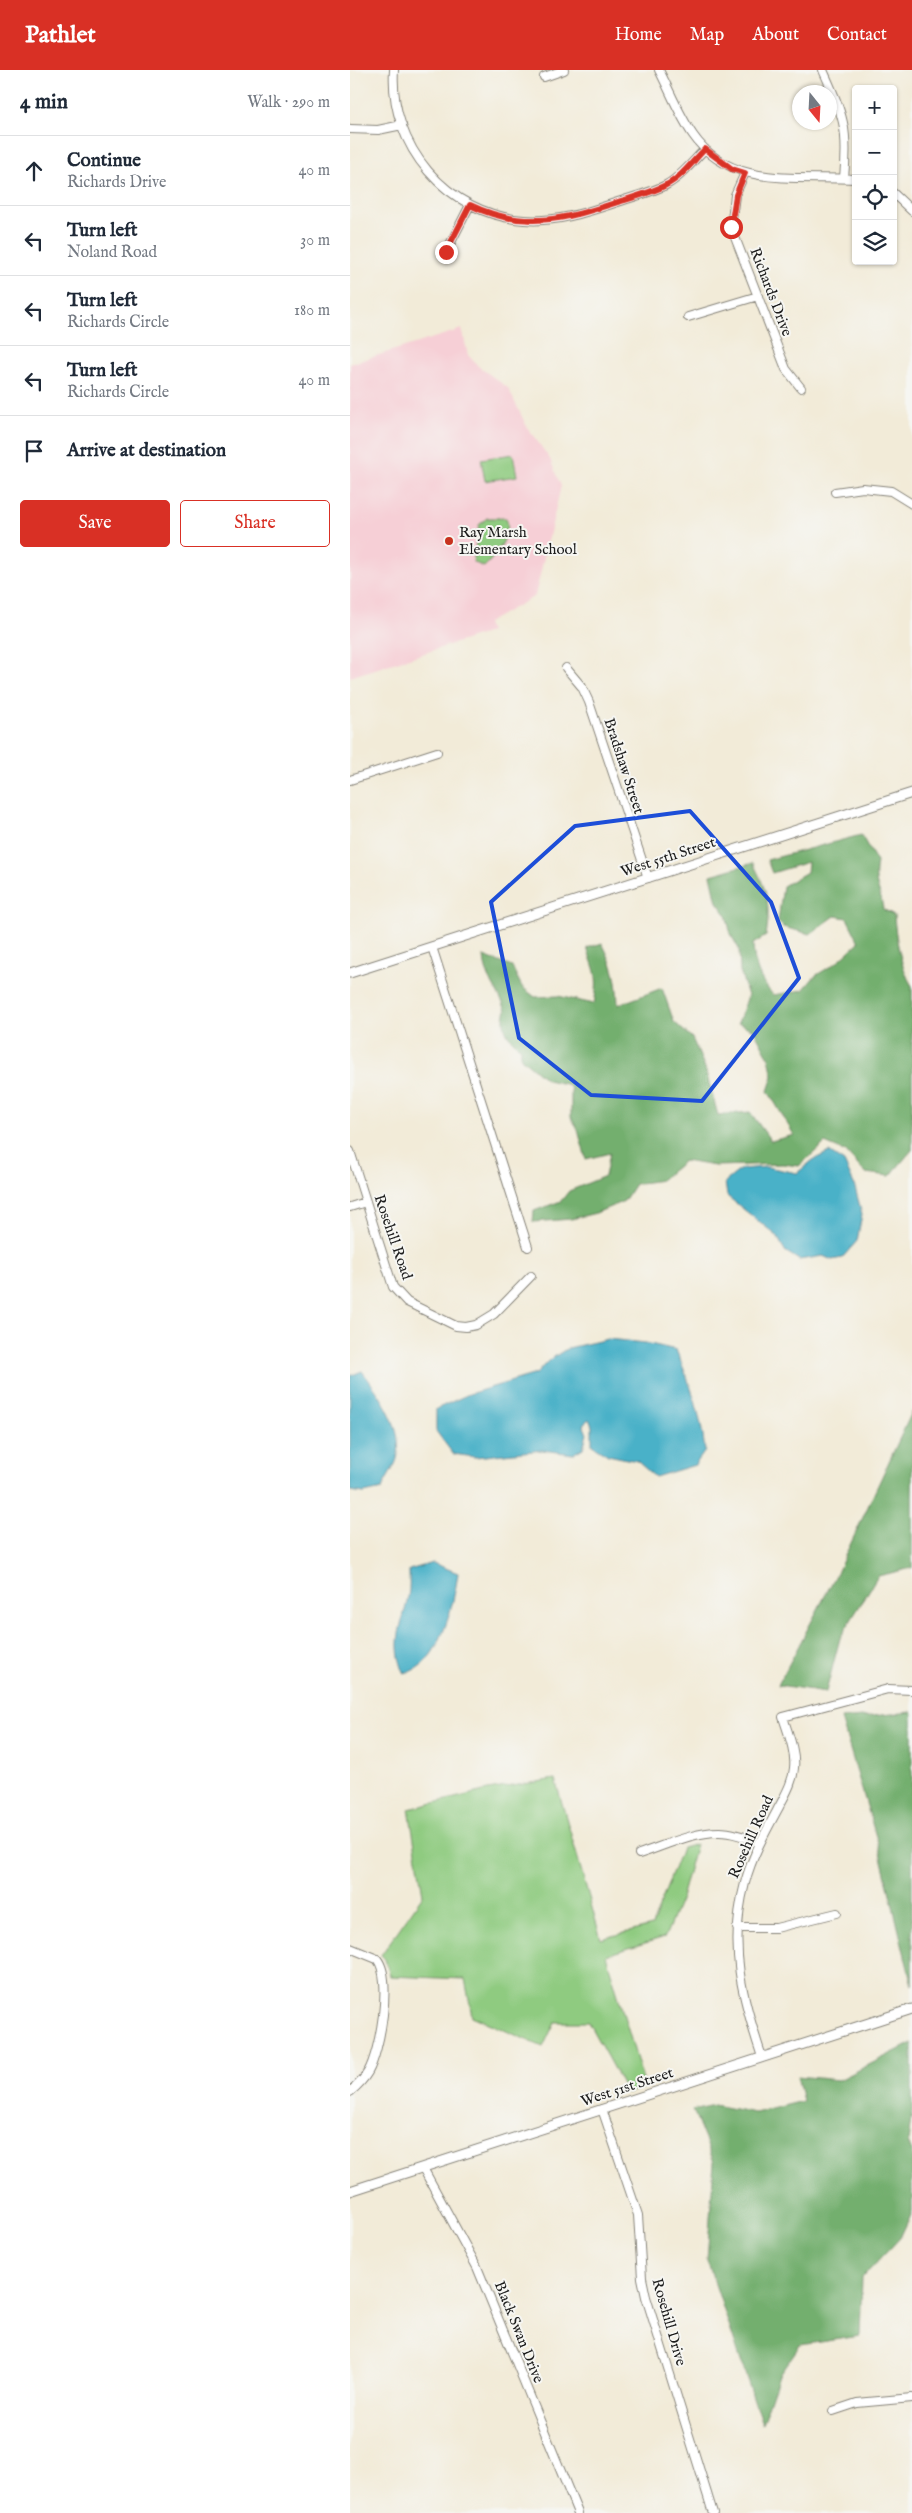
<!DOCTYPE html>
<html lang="en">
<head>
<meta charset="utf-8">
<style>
	body { margin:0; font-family:"IM FELL English",serif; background:#f2f2f3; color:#1f2937 }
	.controls { position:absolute; right:15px; top:15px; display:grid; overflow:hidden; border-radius:5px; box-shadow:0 1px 4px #0004 }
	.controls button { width:45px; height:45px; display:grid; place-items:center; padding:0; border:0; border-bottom:1px solid #e0e1e3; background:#fff; color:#1f2937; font:25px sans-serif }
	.compass { position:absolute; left:442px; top:15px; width:45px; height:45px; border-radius:50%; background:#fff; box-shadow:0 1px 4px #0004; rotate:162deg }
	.stop { position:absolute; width:15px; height:15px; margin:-11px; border:4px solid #d93025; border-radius:50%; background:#fff }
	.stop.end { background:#d93025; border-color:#fff; box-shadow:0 1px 5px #0008 }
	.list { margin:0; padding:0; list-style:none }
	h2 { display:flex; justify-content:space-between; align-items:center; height:65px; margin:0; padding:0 20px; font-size:21px }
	h2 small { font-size:16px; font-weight:400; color:#747a83 }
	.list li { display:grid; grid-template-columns:32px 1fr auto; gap:15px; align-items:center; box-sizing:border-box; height:70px; padding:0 20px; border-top:1px solid #e0e1e3 }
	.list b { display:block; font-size:19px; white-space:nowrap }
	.list p { margin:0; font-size:16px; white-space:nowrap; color:#747a83 }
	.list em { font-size:16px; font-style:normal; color:#747a83 }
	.actions { display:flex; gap:10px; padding:15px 20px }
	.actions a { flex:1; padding:11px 0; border:1px solid #d93025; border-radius:5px; text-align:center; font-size:18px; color:#d93025 }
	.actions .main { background:#d93025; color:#fff }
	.icon { flex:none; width:28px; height:28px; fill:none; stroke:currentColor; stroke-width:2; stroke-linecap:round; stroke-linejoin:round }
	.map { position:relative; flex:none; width:562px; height:2443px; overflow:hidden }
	header { display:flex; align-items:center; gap:30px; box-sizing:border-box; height:70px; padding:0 25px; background:#d93025; color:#fff }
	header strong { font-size:24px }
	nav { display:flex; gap:28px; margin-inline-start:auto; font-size:18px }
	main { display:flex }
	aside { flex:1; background:#fff }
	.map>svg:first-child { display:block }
</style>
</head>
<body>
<header>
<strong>Pathlet</strong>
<nav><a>Home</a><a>Map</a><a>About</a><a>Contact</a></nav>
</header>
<main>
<aside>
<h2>4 min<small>Walk · 290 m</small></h2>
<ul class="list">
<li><svg class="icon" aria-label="ahead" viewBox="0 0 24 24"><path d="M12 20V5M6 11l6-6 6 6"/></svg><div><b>Continue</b><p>Richards Drive</p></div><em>40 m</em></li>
<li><svg class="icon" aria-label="left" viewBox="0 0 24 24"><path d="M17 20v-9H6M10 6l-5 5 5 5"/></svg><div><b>Turn left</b><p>Noland Road</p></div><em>30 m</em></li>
<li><svg class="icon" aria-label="left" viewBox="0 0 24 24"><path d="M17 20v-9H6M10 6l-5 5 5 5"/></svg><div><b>Turn left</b><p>Richards Circle</p></div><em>180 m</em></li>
<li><svg class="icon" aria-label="left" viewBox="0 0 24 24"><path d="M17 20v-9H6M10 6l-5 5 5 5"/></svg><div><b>Turn left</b><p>Richards Circle</p></div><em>40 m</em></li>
<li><svg class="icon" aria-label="arrive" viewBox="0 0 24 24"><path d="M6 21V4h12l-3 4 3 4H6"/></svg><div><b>Arrive at destination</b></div></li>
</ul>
<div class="actions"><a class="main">Save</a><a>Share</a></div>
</aside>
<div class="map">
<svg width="562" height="2443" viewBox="0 0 562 2443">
	<rect width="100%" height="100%" fill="#f6f6f2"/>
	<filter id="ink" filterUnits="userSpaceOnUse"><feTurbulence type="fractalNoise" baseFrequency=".02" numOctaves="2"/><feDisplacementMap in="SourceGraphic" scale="10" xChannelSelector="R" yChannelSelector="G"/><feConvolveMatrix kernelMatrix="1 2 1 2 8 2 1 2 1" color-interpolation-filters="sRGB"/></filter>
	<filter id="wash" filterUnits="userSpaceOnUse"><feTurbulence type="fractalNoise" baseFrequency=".0096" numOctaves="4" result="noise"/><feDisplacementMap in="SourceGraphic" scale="20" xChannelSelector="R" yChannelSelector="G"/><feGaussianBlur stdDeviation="1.12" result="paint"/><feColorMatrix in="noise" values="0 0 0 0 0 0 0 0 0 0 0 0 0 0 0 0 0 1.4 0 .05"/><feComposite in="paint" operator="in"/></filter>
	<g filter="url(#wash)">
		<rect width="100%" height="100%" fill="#f2ebd8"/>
		<path fill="#f6cfd6" d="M112,259L118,285L128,296L158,318L177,357L200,389L211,416L185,526L137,553L140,562L0,607V294Z"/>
		<path fill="#8fcb80" stroke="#56744e" d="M163,384L167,406L135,411L131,389Z
			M137,448H156C163,463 145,487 134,497L123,492L129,455Z
			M205,1709L251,1869L302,1856L332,1778L346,1774L331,1828L315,1867L256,1885L295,2017L277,2023L238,1952H205L193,1977L122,1946L115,1909L40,1906L35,1889L31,1885L73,1825L59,1739L138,1720Z"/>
		<path fill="#73af6e" stroke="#486645" d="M511,765L527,792C523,816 530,817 533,839L544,845C545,865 551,899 562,916V1080L540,1106L515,1103L496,1082L475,1073L449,1096L433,1094L365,1096L334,1091L311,1110L285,1114L274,1131L246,1143L221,1149L183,1152L184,1141L211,1131L219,1121L255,1106L260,1083L236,1089L228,1060L221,1047V1019L216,1014L197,1010L171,988V978C158,968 150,957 156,940C149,922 134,906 134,886L162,897L172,917L185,927L208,926L244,934C249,906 246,904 237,878L252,873C264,896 267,909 268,935L312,918L324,952L342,968L355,998L368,1045L400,1042L421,1071L444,1065L418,1021L423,1006L419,988L404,960L388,953L398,926L390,901L389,879L381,865L376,844L367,832L361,805L403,793C417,820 421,835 416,866L403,874C404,895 409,909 423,925L453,920L465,906L486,893L509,872L497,848L485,846L460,864L433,857L428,851L433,816L457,802L458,792L422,803L417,790Z
			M562,1342V1498L528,1506L490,1568L476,1622L428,1615L487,1503Z
			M562,1642V1915L527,1770L491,1649Z
			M562,1973V2041L558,2072L562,2082V2142L550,2168L512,2208L510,2266L450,2275L429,2305L412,2354L357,2190L364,2092L343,2040L364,2035L405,2043L453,2031L447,2006L489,2010Z"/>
		<path fill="#49b1c8" stroke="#326672" d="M479,1082L494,1092L504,1114L512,1144L507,1171L492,1188L482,1190L473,1186L449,1190L435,1181L427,1166L377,1126L375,1112L391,1099L417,1097L447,1103L463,1090Z
			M258,1269L296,1273L326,1280C341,1315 351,1344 355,1381L345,1395L305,1407L287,1391L258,1385L242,1375V1356L239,1349L233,1354L237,1364L233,1378L223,1384L192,1380L125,1387L103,1384L86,1361V1339L119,1324L186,1304L199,1290L218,1278Z
			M12,1301C29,1323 52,1355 48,1384C47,1395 36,1408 32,1419L14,1423L0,1421V1306Z
			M83,1493L108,1503C104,1533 90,1598 54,1603C41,1570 52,1558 58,1527C60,1518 59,1509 59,1500Z"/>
	</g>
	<g filter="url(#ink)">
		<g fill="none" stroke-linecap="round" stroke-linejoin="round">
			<defs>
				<path id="minor" d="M44,0C39,76 97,144 174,150C210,153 243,140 277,129C290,125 304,121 316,115C331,107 343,91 355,79
					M309,0C320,21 329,45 343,65C381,120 448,105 506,109
					M473,0C493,45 499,58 494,108
					M194,7L214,0
					M0,59L28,60L52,55
					M395,103L385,125L381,157L436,299L451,318
					M543,123L562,141
					M96,182L120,135
					M338,247L408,226
					M485,422L513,418L541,421L562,434
					M216,598L232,617L239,632L298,808
					M0,710L87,682
					M82,877L178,1177
					M0,1081L43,1217L57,1232L106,1256L116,1257L126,1255L144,1244L181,1206
					M0,1137L16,1132
					M289,1784C314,1776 342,1762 369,1762C383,1762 397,1768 410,1773
					M387,1858H426L487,1843
					M0,1878L27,1889C43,1908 30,1981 18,2002C14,2009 6,2017 0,2022
					M412,1987C392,1927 378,1877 395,1813C402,1786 416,1761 429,1737C435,1725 443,1712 444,1698C446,1682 438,1663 433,1647L538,1619L562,1620
					M252,2039L288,2145L292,2208L296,2227L363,2443
					M73,2098L127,2197L228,2443
					M483,2341L507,2333L562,2328"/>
				<path id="tertiary" d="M0,903L562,723
					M0,2121L562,1939"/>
			</defs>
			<use href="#minor" stroke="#87847a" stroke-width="10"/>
			<use href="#tertiary" stroke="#87847a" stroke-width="11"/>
			<use href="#minor" stroke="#fff" stroke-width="8"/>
			<use href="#tertiary" stroke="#fff" stroke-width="9"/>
		</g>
	</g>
	<g fill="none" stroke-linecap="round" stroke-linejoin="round" filter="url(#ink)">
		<path stroke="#d93025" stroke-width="6" d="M96,182L120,135C173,161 216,149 268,132C284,127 301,123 316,115C331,108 343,91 355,79L382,99L395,103L386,125L381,157"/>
	</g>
	<path fill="none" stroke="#1d4ed8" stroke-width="4" stroke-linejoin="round" d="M340,741L421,832L449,908L352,1031L241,1025L169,968L141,832L225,756Z"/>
	<circle fill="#c8321e" stroke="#f6f6f2" stroke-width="2" cx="99" cy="471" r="5"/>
	<g text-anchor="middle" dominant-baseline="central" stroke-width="4" stroke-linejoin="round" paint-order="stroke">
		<g font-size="15" fill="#1c1c1c" stroke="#f6f6f2">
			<text transform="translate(421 222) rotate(69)">Richards Drive</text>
			<text transform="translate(274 696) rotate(72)">Bradshaw Street</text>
			<text transform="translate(318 787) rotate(-18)">West 55th Street</text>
			<text transform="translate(43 1167) rotate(71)">Rosehill Road</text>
			<text transform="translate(401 1767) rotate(-66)">Rosehill Road</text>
			<text transform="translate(277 2017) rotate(-18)">West 51st Street</text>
			<text transform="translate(319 2252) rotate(74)">Rosehill Drive</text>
			<text transform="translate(169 2262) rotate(68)">Black Swan Drive</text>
		</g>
		<g font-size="15" fill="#1c1c1c" stroke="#f6f6f2" text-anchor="start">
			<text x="109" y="462">Ray Marsh<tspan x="109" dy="17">Elementary School</tspan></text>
		</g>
	</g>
</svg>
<div class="controls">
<button>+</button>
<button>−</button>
<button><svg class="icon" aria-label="locate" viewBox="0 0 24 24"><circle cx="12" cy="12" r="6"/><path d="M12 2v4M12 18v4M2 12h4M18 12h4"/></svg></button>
<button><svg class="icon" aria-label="layers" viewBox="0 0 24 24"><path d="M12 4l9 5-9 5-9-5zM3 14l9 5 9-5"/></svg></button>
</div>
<svg class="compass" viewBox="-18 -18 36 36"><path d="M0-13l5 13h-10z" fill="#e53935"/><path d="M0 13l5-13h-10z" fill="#747a83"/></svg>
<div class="stop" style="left:381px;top:157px"></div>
<div class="stop end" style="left:96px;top:182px"></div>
</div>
</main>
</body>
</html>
